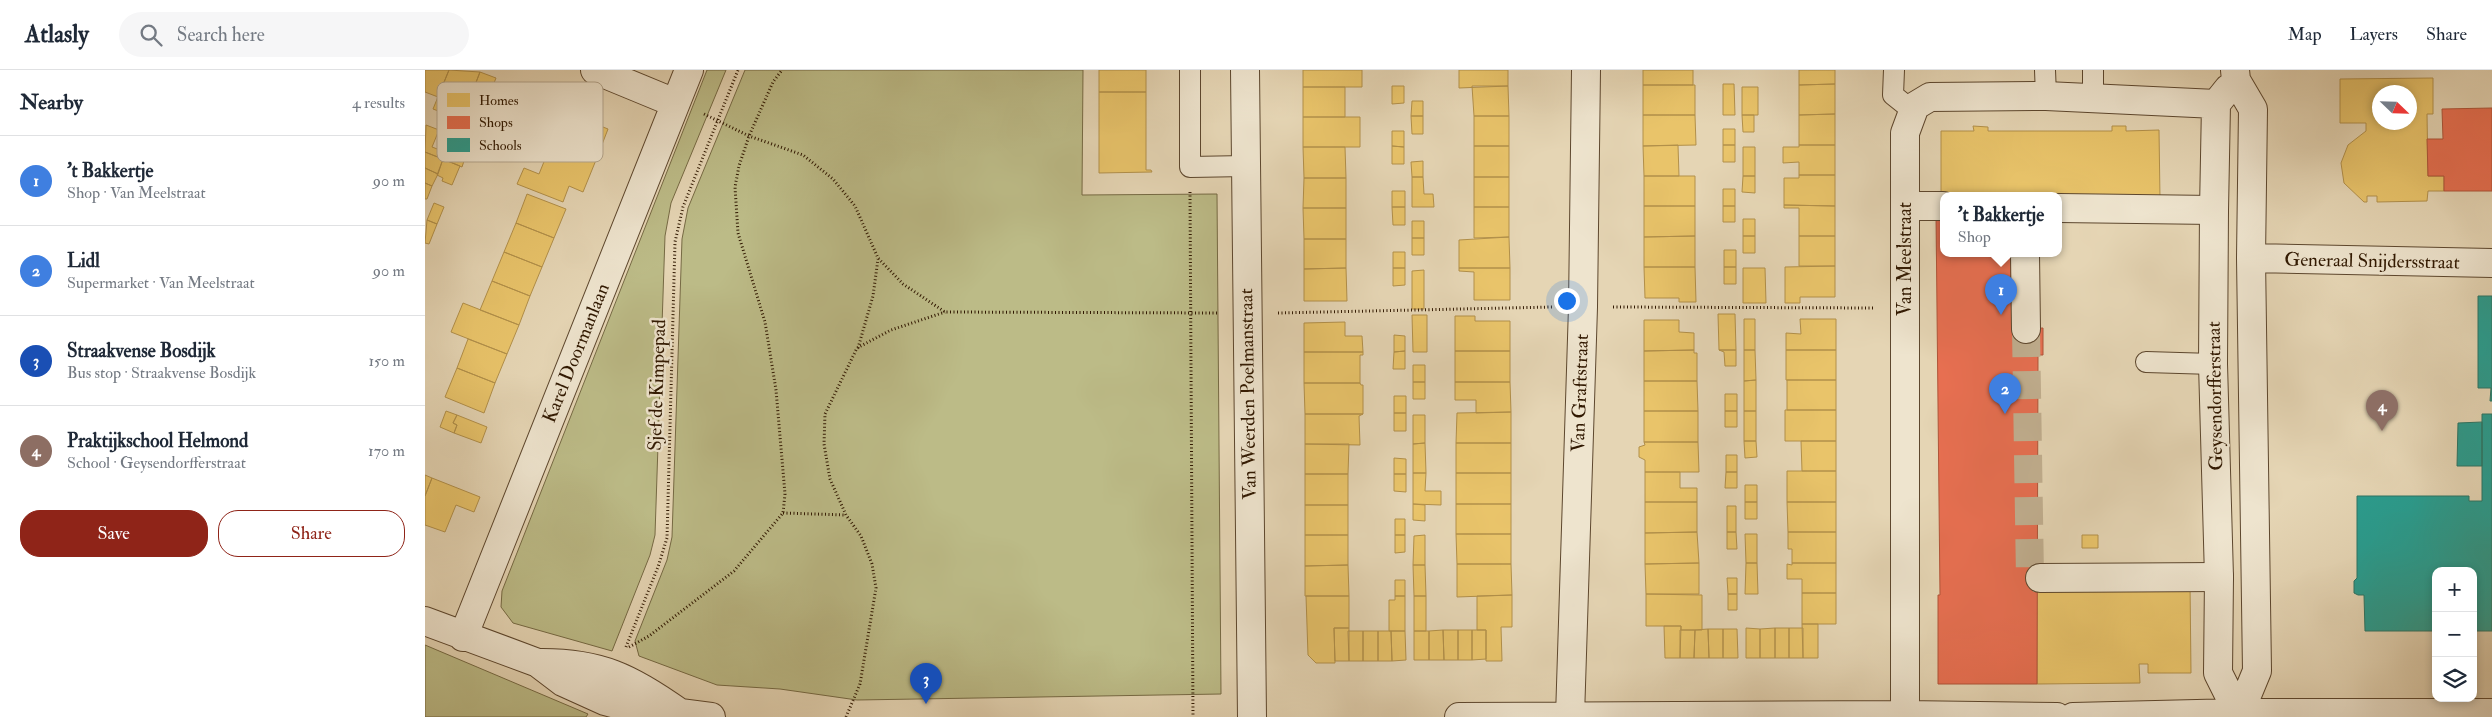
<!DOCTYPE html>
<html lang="en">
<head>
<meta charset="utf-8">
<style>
	body { margin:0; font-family:"IM FELL Double Pica",serif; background:#f6f6f7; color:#1f2937 }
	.controls { position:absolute; right:15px; bottom:15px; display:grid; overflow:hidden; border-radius:10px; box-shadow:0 2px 8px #0003 }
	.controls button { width:45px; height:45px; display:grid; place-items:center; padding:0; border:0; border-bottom:1px solid #e0e1e3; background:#fff; color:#1f2937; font:25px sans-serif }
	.compass { position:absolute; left:1947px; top:15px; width:45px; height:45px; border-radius:50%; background:#fff; box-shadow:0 2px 8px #0003; rotate:113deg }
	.you { position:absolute; left:1141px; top:230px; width:18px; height:18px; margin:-12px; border:4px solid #fff; border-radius:50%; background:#1a73e8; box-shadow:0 0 0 8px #1a73e833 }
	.badge { display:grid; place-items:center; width:32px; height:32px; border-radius:50%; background:#8f2418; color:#fff; font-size:16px; font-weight:700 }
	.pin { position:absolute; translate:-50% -41px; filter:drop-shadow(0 1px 2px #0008) }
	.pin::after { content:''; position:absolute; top:26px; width:18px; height:15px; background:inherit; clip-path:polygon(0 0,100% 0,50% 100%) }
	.popup { position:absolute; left:1515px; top:122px; width:122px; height:65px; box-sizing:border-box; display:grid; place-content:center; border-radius:10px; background:#fff; filter:drop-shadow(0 1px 4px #0005); font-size:16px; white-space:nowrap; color:#747a83 }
	.popup b { font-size:19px; color:#1f2937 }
	.popup::after { content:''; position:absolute; left:50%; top:100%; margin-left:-10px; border:10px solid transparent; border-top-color:#fff }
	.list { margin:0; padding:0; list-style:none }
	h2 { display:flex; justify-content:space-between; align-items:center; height:65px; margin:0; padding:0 20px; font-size:21px }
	h2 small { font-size:16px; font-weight:400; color:#747a83 }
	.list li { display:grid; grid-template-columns:32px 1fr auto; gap:15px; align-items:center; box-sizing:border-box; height:90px; padding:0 20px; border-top:1px solid #e0e1e3 }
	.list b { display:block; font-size:19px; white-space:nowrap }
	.list p { margin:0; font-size:16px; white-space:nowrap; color:#747a83 }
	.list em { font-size:16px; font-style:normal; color:#747a83 }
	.actions { display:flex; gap:10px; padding:15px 20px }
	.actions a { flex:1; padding:11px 0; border:1px solid #8f2418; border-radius:20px; text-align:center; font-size:18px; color:#8f2418 }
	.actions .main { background:#8f2418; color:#fff }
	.icon { flex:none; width:28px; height:28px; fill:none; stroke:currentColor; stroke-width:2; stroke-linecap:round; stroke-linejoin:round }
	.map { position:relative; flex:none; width:2067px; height:647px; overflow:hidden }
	header { display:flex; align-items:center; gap:30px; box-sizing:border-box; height:70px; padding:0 25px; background:#fff; border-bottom:1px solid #e0e1e3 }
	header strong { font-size:24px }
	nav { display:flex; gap:28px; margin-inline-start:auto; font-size:18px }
	.search { width:350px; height:45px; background:#f6f6f7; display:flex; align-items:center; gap:12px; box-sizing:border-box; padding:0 18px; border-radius:28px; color:#747a83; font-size:19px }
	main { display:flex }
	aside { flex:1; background:#fff }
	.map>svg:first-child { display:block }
</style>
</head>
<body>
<header>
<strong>Atlasly</strong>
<div class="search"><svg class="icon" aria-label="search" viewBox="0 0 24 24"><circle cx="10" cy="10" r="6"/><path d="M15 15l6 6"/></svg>Search here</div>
<nav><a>Map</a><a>Layers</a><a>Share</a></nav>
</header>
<main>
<aside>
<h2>Nearby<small>4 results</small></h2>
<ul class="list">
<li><span class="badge" style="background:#3f7fe0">1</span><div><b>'t Bakkertje</b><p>Shop · Van Meelstraat</p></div><em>90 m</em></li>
<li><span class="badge" style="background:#3f7fe0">2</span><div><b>Lidl</b><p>Supermarket · Van Meelstraat</p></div><em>90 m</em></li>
<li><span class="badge" style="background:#1a4fb4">3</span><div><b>Straakvense Bosdijk</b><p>Bus stop · Straakvense Bosdijk</p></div><em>150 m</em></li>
<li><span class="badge" style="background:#8d6e63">4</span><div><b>Praktijkschool Helmond</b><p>School · Geysendorfferstraat</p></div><em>170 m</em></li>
</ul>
<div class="actions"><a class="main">Save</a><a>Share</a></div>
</aside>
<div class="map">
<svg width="2067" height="647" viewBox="0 0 2067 647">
	<rect width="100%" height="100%" fill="#e5d5b4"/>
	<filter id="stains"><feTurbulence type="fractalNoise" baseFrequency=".004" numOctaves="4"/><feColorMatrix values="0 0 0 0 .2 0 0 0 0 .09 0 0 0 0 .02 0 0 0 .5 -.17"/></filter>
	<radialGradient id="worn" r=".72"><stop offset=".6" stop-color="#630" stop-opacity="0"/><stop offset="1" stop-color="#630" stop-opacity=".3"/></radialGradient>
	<path fill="#bcbb87" stroke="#766a44" d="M282,0H301L246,133L240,166L230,465L225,485L187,581L88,553L76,537L77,521Z
		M320,0H658L657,125L792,124L796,624L432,630L355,619L292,615L214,586L210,571L242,490L247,467L257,169L263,138Z
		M0,575L163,644L161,647H0Z"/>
	<path fill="#e9c46a" stroke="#b2904a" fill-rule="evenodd" d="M0,0H24L13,27L0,22Z
		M24,0L55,2L41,38L25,32L21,44L8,39Z
		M674,0H721V22H674Z
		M878,0H937V17H878Z
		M1034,0H1083V16L1034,18Z
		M1218,0H1268V15H1218Z
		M1374,0H1410V14L1374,15Z
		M55,2L71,8L69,13L81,18L80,22L91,27L72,73L61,68L63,63L36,52Z
		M2008,8V44H2002L2003,106H2019V121H2003L2002,131L1952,132V126H1942V132H1939L1919,113L1916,93L1923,75L1941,61V53H1915V9ZM1954,22H1984V52H1954Z
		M1298,14H1309L1310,45H1298Z
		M1410,14V44L1374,45V15Z
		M1218,15H1270V45H1218Z
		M967,16H979V33L967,34Z
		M1047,16H1083L1084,46H1049Z
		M878,17H920V47H878Z
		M1317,17H1333V45H1317Z
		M674,22H721V100H726L727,102L674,103Z
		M92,23L111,30L98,60L80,53Z
		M151,31L173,40L168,53L183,59L171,90L127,72L131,62L139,65Z
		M987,31H998V46H986Z
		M1410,44V75H1374V45Z
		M1218,45H1270L1271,75L1218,76Z
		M1317,45H1329V62H1318Z
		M986,46H998V64H987Z
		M1049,46H1084V76H1049Z
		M878,47H935V77H878Z
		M1,55L14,60L7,77L23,83L20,90L0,82Z
		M1548,56L1563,57V61H1687V56H1701V61L1734,60L1735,129L1518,126L1516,130V61H1549Z
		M1298,59H1310V75H1298Z
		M967,61H979V77L967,76Z
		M127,72L171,90L158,122L144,116L138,132L92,114L99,98L114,104Z
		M1253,75L1254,106H1219L1218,76Z
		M1298,75H1310V92H1298Z
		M1374,75H1410V105H1374V92L1358,93V77H1374Z
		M967,76L979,77V94H967Z
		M1049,76H1084V107H1049Z
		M878,77H920L921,108H879Z
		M1318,77H1330V106H1318Z
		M25,78L41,85L37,97L20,90Z
		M0,82L18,89L13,104L0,98Z
		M18,89L35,96L27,115L17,111L18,108L12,105Z
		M998,91V107H987L986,92Z
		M0,98L13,104L7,116L0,113Z
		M1374,105H1410V136L1359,135V108H1374Z
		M1219,106H1270V136H1219Z
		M1318,106H1330V123L1317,122Z
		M987,107H998L999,124H1008L1009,137H987Z
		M1049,107H1084V137H1049Z
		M879,108H921V138H878Z
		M0,113L7,116L2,129H0Z
		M1298,119H1310V136H1298Z
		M967,121H980V137H967Z
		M102,124L141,139L129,168L91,153Z
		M9,133L19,137L12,154L2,150Z
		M1359,135L1410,136V166H1374V138H1359Z
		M1219,136H1270V166L1219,167Z
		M1298,136H1310V152H1298Z
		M967,137H980V155H968Z
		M1049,137H1084V167L1049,168Z
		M878,138H921V169H879Z
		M1318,149H1330V166H1318Z
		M2,150L12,154L4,174L0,173Z
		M987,151H999V168H987Z
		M91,153L129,168L117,197L79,182Z
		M1270,166V197H1219V167Z
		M1318,166H1330V183H1318Z
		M1374,166H1410V196H1374Z
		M1084,167L1085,198H1034V170Z
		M987,168H999V185H987Z
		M879,169H921V198L879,199Z
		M1299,180H1311V197H1299Z
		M79,182L117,197L105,226L67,211Z
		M968,182H980V198H968Z
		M1410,196V227H1375V233H1360V197Z
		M1219,197H1270L1271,232H1254V228H1220Z
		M1299,197H1311V214H1299Z
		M921,198L922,231H879V199Z
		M968,198H980V215L968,216Z
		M1034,198H1085V230H1049V202L1034,201Z
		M1318,198H1340L1341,233H1318Z
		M999,200V239H987V201Z
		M67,211L105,226L94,255L55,240Z
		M38,233L94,255L82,284L26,262Z
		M1293,244H1310L1311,280H1294Z
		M987,245H1002V282H988Z
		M1030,246H1050V251H1085V281H1030Z
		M1319,249H1330V280H1319Z
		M1375,249H1411V280H1361V263L1376,264Z
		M1219,250H1254V262L1269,263V280L1219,281Z
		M920,252V266H937L938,282H879V253Z
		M969,265L980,266V281L969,282Z
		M43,269L82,284L70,313L32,298Z
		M1269,280V283H1272V311H1219V281Z
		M1294,280H1311V296H1300L1299,282Z
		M1319,280H1330L1331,310L1319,311Z
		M1361,280H1411V310H1361Z
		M980,281V299H968L969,282Z
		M1030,281H1085V312H1030Z
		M879,282H938V285H935V313H879Z
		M988,295H1000V312H988Z
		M32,298L70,313L59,343L20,327Z
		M1331,310V341H1319V311Z
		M1362,310H1411V340H1362Z
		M1219,311H1272L1273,341H1219Z
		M988,312H1000V329H988Z
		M1030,312H1085L1086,342L1051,343V330H1030Z
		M879,313H935L936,315H938V344H880Z
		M1300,324H1312V341H1300Z
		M969,326H981V343H969Z
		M1360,340H1411V371H1360Z
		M21,341L32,345L28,353L32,355L29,363L15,357Z
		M1219,341H1273V372H1219Z
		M1300,341H1312V357H1300Z
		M1319,341H1331V371H1319Z
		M1086,342V373H1031L1032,343Z
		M969,343H981V361H969Z
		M880,344H938L934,346L935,375L880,374Z
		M32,345L62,357L56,373L29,363L32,355L28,353Z
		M988,345H1000V373L988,374Z
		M1319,371H1331L1332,387L1320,388Z
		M1376,371H1411V401H1377Z
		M1219,372H1273L1274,402H1220V390L1214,387V377L1220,375Z
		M1000,373L1001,403H988V374Z
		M1031,373H1086V403H1031Z
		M880,374H924L923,404H880Z
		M1301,385H1312V402H1301Z
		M969,388L981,389V404H969Z
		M1362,401H1411V432H1362Z
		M1220,402H1255V418H1272V432H1220Z
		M1301,402H1312V418H1300Z
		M988,403H1001L1000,421H1016V435L988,434Z
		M1031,403H1086V434H1031Z
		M880,404H923V435H880Z
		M969,404H981V422L969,421Z
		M0,405L7,408L0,426Z
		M7,408L55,427L49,442L31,435L20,462L0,455V426Z
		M1320,415H1332V432H1320Z
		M1220,432H1272V462L1220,463Z
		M1320,432H1332V449H1320Z
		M1362,432H1411V462H1363Z
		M988,434L1000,435V451L988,450Z
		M1031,434H1086V464H1031Z
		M880,435H923V465H880Z
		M1302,436H1311V462H1302Z
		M970,449H980V465H970Z
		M1272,462L1274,493L1220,494V463Z
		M1302,462H1311L1312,479H1302Z
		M1363,462H1411V493H1367V479H1363Z
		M1031,464H1086V494H1032Z
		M1320,464H1332V493H1321Z
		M880,465H923V495L880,496Z
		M970,465H980V482L970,483Z
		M1000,465V495H988L989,466Z
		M1657,465H1673V478H1657Z
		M1274,493V524H1221L1220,494Z
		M1321,493H1332L1333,524H1320Z
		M1367,493H1411V523H1377V509H1362V494L1367,495Z
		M1032,494H1086L1087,525L1032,527Z
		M923,495L924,526H880V496Z
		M988,495H1000L1001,526H989Z
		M1302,508H1312V524H1303Z
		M970,510H980V526H970Z
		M1612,513H1765L1766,603H1723V594H1714L1715,613L1612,614Z
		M1377,523H1411V554H1377Z
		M1221,524L1277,525V560H1256V556H1221Z
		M1303,524H1312V540H1303Z
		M1087,525V557H1076L1077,591H1061V560H1052V526Z
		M881,526H924V558H909L910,593H891L883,585Z
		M970,526H980V561H964V530H970Z
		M989,526H1001V561H989Z
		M1377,554H1393V588H1378Z
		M1239,556H1256L1255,588H1240Z
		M909,558H924V591H910Z
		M1321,558L1335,559V588H1321Z
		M1350,558V588H1335V559Z
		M1350,558H1364V588H1350Z
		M1364,558H1378V588H1364Z
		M1283,559H1298V588H1284Z
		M1283,559L1284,588H1269L1270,560Z
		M1298,559H1312L1313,588H1298Z
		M1018,560L1019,590H1004V561Z
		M1018,560H1033V590H1019Z
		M1033,560H1047V590H1033Z
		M1047,560H1061V589L1047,590Z
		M1255,560H1270L1269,588H1255Z
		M923,561H938V591H924Z
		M938,561H953V591H938Z
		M953,561H966L967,591H953Z
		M966,561H980L981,590L967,591Z
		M989,561H1004V590H989Z"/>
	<path fill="#e76f51" stroke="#b05539" d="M2067,38V121H2019V106H2003L2002,69H2018L2017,39Z
		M1511,144H1518V184H1593L1594,259L1618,258V285H1613L1612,614H1513V525H1515Z"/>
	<path fill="#2a9d8f" stroke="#2c7564" d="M2053,226H2067V331H2065L2066,318H2053Z
		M2057,344H2067V561H2048V501H2011V561H1940L1939,525H1933L1929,523V511L1932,508V426H2044V431H2057Z
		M2057,352V396H2032L2033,353Z"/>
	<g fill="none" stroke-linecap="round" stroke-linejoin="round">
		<path stroke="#c1af90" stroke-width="28" stroke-dasharray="28 14" stroke-linecap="butt" d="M1601,259L1605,508H1615"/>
		<defs>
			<path id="service" d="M765,0V97L821,96
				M1469,0L1468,25L1488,41
				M1620,0L1621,26
				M1668,28V0
				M1721,292L1788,294"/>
			<path id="pedestrian" d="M1480,136H1518
				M1634,138L1789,140
				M1600,184L1601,259
				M1615,508L1794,507"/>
			<path id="minor" d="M170,0L250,33
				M820,0L827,647
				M1810,0L1811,10L1828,39L1826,188L1832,601L1813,647
				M1803,19L1791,34L1789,140L1788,294L1794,507L1793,603L1813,643
				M1826,188L2067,193
				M0,551L113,593L138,612L180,631L221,642L255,643L286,647
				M38,567L264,0
				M113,593C174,592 206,608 255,643
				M1034,647L1480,645L1632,647
				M1145,647L1158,237L1161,0
				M1480,647V63L1490,36L1505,27L1621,26L1791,34
				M1648,647L1813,643H2067"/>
		</defs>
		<use href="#service" stroke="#5d472e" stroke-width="22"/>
		<use href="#pedestrian" stroke="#5d472e" stroke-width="30"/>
		<use href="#minor" stroke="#5d472e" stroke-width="30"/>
		<path stroke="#301801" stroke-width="3" stroke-dasharray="1 2.5" stroke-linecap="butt" d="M279,44L324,66L378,85L408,109L430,136L453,188L478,214L520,242L792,243
			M765,122L768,647
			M1188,237L1450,238
			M853,243L1127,237
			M433,278L448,226L453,189
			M358,443L421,445
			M201,577L233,497L242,468L250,172L258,137L313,0
			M204,577L224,566L309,501L358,443L360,424L351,320L340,252L313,163L310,117L314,96L324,66L348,12L357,0
			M421,647L435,614L451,518L447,494L436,466L421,445L405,409L399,374L400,344L432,278L466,260L520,242"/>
		<use href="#service" stroke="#eee4ce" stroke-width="20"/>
		<use href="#pedestrian" stroke="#eee4ce" stroke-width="28"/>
		<use href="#minor" stroke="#eee4ce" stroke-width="28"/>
	</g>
	<g text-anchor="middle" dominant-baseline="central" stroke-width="5" stroke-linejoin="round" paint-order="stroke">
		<g font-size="19" fill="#301801" stroke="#eee4ce">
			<text transform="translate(1480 189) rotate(-90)">Van Meelstraat</text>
			<text transform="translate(1947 191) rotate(1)">Generaal Snijdersstraat</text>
			<text transform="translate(151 283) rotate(-68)">Karel Doormanlaan</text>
			<text transform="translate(232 315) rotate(-88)">Sjef de Kimpepad</text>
			<text transform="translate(1155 323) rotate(-88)">Van Graftstraat</text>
			<text transform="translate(823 324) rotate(-91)">Van Weerden Poelmanstraat</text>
			<text transform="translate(1790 326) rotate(-91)">Geysendorfferstraat</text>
		</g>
	</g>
	<rect x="12" y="12" width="166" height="80" rx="8" fill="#eee4ce" stroke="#b5a790" stroke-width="1"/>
	<rect x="22" y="23" width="23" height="14" fill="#e9c46a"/>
	<rect x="22" y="46" width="23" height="13" fill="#e76f51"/>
	<rect x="22" y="68" width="23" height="14" fill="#2a9d8f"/>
	<g font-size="14" fill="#301801">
		<text x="54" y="35">Homes</text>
		<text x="54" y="57">Shops</text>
		<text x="54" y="80">Schools</text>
	</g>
	<rect width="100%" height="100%" filter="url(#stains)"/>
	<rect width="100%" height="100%" fill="url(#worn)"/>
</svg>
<div class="controls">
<button>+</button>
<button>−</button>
<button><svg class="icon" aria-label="layers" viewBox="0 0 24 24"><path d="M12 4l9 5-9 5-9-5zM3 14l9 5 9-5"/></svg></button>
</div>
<svg class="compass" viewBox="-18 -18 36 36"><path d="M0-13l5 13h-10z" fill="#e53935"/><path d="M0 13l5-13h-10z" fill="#747a83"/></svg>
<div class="you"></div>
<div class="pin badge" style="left:1576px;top:245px;background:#3f7fe0">1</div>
<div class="popup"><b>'t Bakkertje</b>Shop</div>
<div class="pin badge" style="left:1580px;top:344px;background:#3f7fe0">2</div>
<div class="pin badge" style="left:501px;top:634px;background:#1a4fb4">3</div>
<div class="pin badge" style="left:1957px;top:361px;background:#8d6e63">4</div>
</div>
</main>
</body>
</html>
